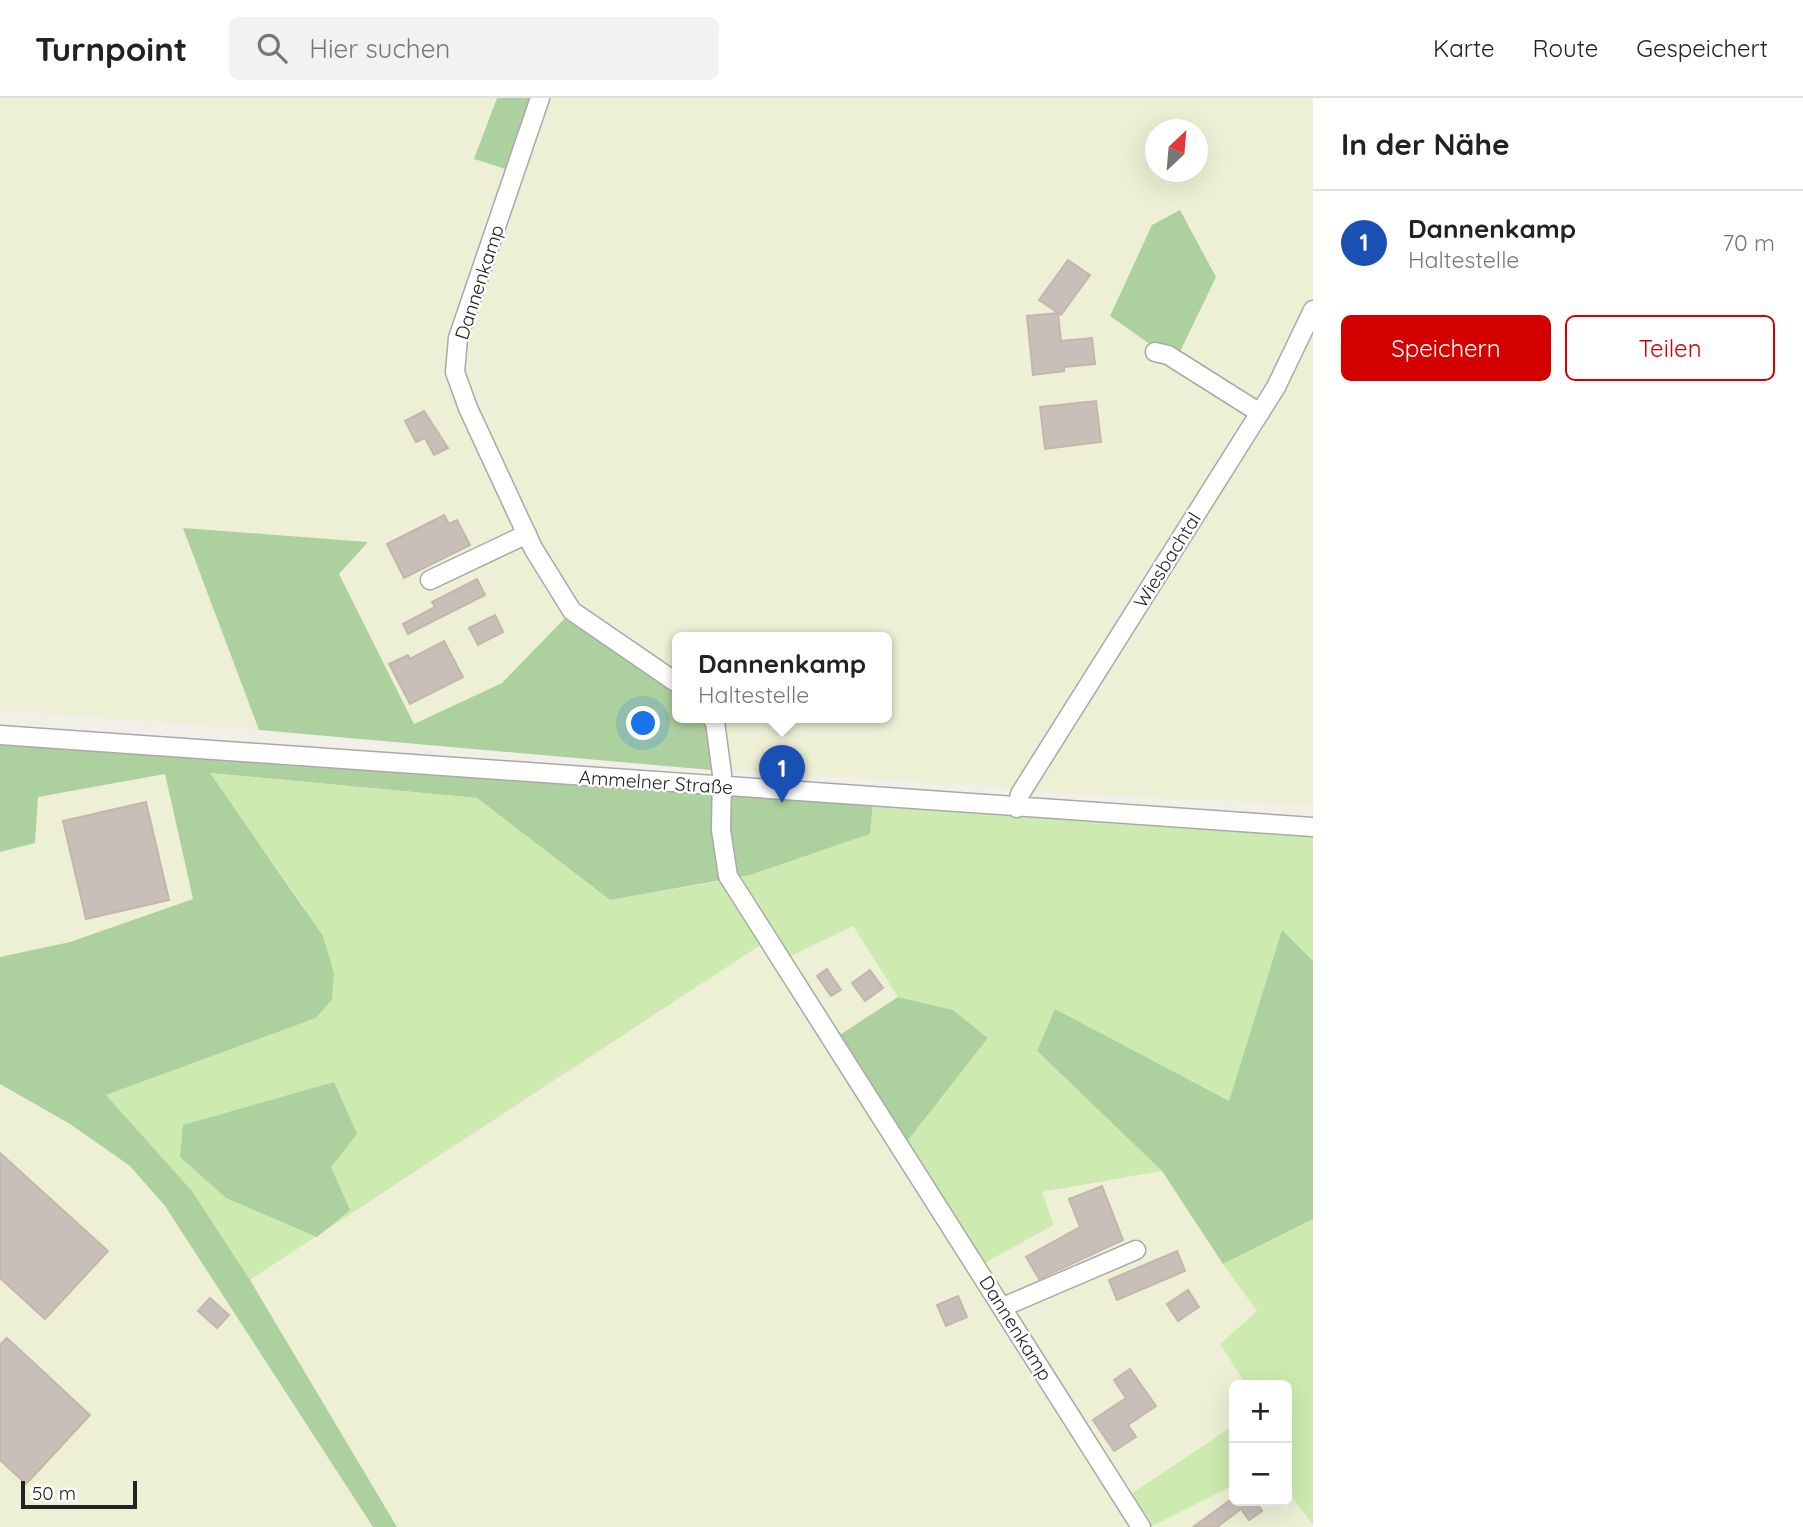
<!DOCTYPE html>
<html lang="de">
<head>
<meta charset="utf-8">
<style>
	body { margin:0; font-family:Quicksand,sans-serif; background:#f2f2f2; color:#222 }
	.controls { position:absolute; right:21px; bottom:21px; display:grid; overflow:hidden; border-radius:10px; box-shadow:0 7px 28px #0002 }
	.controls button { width:63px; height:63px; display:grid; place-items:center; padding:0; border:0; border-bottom:2px solid #e0e0e0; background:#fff; color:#222; font:35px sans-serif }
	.compass { position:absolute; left:1145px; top:21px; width:63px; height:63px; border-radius:50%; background:#fff; box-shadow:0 7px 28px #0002; rotate:26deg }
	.scale { position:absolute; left:21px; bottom:18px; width:116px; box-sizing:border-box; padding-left:7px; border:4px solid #222; border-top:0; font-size:19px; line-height:24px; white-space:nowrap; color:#222; -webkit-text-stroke:5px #fff; paint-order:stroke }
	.you { position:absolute; left:644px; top:626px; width:24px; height:24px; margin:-18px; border:5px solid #fff; border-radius:50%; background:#1a73e8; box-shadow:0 0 0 10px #1a73e833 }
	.badge { display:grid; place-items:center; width:46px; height:46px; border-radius:50%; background:#d40000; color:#fff; font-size:23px; font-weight:700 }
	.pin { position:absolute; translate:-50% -58px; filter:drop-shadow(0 2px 4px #0008) }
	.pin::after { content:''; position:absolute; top:37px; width:24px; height:21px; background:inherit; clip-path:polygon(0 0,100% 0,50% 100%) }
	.popup { position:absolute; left:672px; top:534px; width:220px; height:91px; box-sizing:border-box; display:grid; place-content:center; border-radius:10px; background:#fff; filter:drop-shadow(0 2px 5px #0005); font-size:23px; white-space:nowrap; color:#767676 }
	.popup b { font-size:26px; color:#222 }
	.popup::after { content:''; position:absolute; left:50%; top:100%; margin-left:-14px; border:14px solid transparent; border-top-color:#fff }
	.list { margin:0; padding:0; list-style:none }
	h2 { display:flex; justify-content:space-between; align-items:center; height:91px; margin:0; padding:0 28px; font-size:30px }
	h2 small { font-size:23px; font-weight:400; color:#767676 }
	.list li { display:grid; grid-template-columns:46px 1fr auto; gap:21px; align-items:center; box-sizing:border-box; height:105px; padding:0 28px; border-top:2px solid #e0e0e0 }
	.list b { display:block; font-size:26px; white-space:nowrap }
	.list p { margin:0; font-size:23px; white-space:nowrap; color:#767676 }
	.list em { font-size:23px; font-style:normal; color:#767676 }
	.actions { display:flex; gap:14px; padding:21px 28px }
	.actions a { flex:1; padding:16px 0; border:2px solid #d40000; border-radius:10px; text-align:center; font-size:24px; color:#d40000 }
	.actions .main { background:#d40000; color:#fff }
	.icon { flex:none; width:38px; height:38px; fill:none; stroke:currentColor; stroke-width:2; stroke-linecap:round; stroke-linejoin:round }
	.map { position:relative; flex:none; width:1313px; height:1429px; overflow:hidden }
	header { display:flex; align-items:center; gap:42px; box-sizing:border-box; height:98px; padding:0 35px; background:#fff; border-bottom:2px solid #e0e0e0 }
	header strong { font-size:33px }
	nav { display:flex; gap:38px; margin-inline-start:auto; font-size:24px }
	.search { width:490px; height:63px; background:#f2f2f2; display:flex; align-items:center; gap:18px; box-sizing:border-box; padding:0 24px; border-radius:10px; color:#767676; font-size:26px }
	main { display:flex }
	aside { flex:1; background:#fff }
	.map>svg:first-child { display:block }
</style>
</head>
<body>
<header>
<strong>Turnpoint</strong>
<div class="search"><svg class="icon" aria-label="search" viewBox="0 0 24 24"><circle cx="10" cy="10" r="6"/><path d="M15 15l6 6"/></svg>Hier suchen</div>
<nav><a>Karte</a><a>Route</a><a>Gespeichert</a></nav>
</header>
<main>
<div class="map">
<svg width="1313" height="1429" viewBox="0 0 1313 1429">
	<rect width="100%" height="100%" fill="#f2efe9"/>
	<path fill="#eef0d5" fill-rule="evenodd" d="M0,0H497L474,61L509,72L452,273L569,516L502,585L414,627L339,476L367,444L184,430L259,632L0,612Z
		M543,0H1313V202L1272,287L1256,310L1177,260L1152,127L1111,218L1256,315L1016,690L728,672L716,619H887V539H677V580L574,510L536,446L459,273L461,240ZM1156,32H1198V74H1156Z
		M1313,218V708L1026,693Z
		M166,676L193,801L70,844L0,859V754L35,745L38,699Z
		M853,828L898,899L835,940L785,861Z
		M765,844L1137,1429H397L250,1182Z
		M0,986L70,1026L130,1068L165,1108L373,1429H0Z
		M1162,1073L1257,1213L1220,1246L1246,1287H1234V1327L1128,1398L981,1167L1054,1128L1041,1094Z
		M1234,1387V1403H1287V1392L1313,1429H1150Z"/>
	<path fill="#cdebb0" d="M209,675L477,700L610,802L726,782L765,844L250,1182L192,1093L106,997L316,920L304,809Z
		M873,703L1313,731V863L1282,833L1229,1004L1056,912L1037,953L1162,1073L1042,1094L1054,1127L981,1167L905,1046L988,940L953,912L898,899L853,828L785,861L733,780L750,777L870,736Z
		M1313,1121V1427L1287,1392V1287H1246L1220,1246L1257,1213L1223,1166Z
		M1234,1327V1387L1150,1429H1145L1128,1398Z"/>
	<path fill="#add19e" d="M497,0H535L509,72L474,61Z
		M1180,112L1216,179L1177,260L1171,261L1110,218L1152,127Z
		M183,430L368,444L339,476L414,626L502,585L569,516L677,588V619H708L722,673L259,632Z
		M0,646L873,703L870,736L750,777L610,802L477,700L210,675L323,838L334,875L332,901L316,920L106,997L192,1093L250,1182L397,1429H373L165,1108L130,1068L70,1026L0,986V859L70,844L193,801L165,676L38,699L35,745L0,754Z
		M1282,832L1313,863V1121L1223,1166L1162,1073L1037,953L1055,911L1229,1003Z
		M898,899L953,912L988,940L905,1046L835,940Z
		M334,984L357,1036L331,1069L350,1112L317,1139L226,1100L180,1059L183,1027Z"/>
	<path fill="#c7bfb8" stroke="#c4b6ab" stroke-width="2" d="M1068,162L1090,177L1061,217L1039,202Z
		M1058,215L1061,243L1092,240L1095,266L1064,269V273L1033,277L1027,218Z
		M1096,303L1101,344L1045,351L1040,309Z
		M424,313L448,350L434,357L425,340L416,344L405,323Z
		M444,417L449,426L457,422L470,447L404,480L387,446Z
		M477,481L485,497L408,536L403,526L435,509L432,504Z
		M495,517L503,534L478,547L469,530Z
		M444,543L463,579L410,606L389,566L408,557L410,561Z
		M146,704L169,802L86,821L63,723Z
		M827,871L841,892L831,898L817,878Z
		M870,872L883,890L865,903L852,885Z
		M0,1055L108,1153L45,1221L0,1180Z
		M1102,1088L1123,1142L1039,1181L1026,1159L1080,1129L1069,1101Z
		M1177,1153L1185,1173L1117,1202L1109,1182Z
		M1188,1192L1199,1209L1178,1223L1167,1206Z
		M958,1198L967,1219L946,1228L937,1207Z
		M210,1200L229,1217L217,1230L198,1213Z
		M7,1240L90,1317L26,1386L0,1362V1247Z
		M1130,1271L1156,1308L1128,1327L1136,1339L1114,1353L1093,1322L1126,1300L1114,1282Z
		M1229,1403H1256L1262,1413L1249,1422L1241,1411L1217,1429H1193Z"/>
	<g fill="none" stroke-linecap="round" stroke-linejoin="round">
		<defs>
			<path id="minor" d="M540,0L458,240L455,274L468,310L533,450L572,513L677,585
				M1155,254L1168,257L1260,315
				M430,482L527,436
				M711,619L715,624L722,676L721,732L728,778L1141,1429
				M0,637L1313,729
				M1017,710L1020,696L1276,289L1313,212
				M1003,1209L1136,1152"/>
		</defs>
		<use href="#minor" stroke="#a9a9a9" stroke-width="21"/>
		<use href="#minor" stroke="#fff" stroke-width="18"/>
	</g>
	<g text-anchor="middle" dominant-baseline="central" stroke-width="5" stroke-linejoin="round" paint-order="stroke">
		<g font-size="19" fill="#222" stroke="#fff">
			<text transform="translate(479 184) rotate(-72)">Dannenkamp</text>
			<text transform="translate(1167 462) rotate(-58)">Wiesbachtal</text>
			<text transform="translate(656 684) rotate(4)">Ammelner Straße</text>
			<text transform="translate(1016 1230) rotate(58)">Dannenkamp</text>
		</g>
	</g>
</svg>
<div class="controls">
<button>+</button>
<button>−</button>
</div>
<svg class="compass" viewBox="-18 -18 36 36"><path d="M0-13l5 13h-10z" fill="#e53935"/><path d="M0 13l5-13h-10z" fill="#767676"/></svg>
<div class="scale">50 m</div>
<div class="you"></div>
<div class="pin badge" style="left:782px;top:705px;background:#1a4fb4">1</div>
<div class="popup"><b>Dannenkamp</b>Haltestelle</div>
</div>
<aside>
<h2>In der Nähe<small></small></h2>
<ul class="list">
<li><span class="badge" style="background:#1a4fb4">1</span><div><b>Dannenkamp</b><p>Haltestelle</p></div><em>70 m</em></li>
</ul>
<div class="actions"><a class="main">Speichern</a><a>Teilen</a></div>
</aside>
</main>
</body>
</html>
